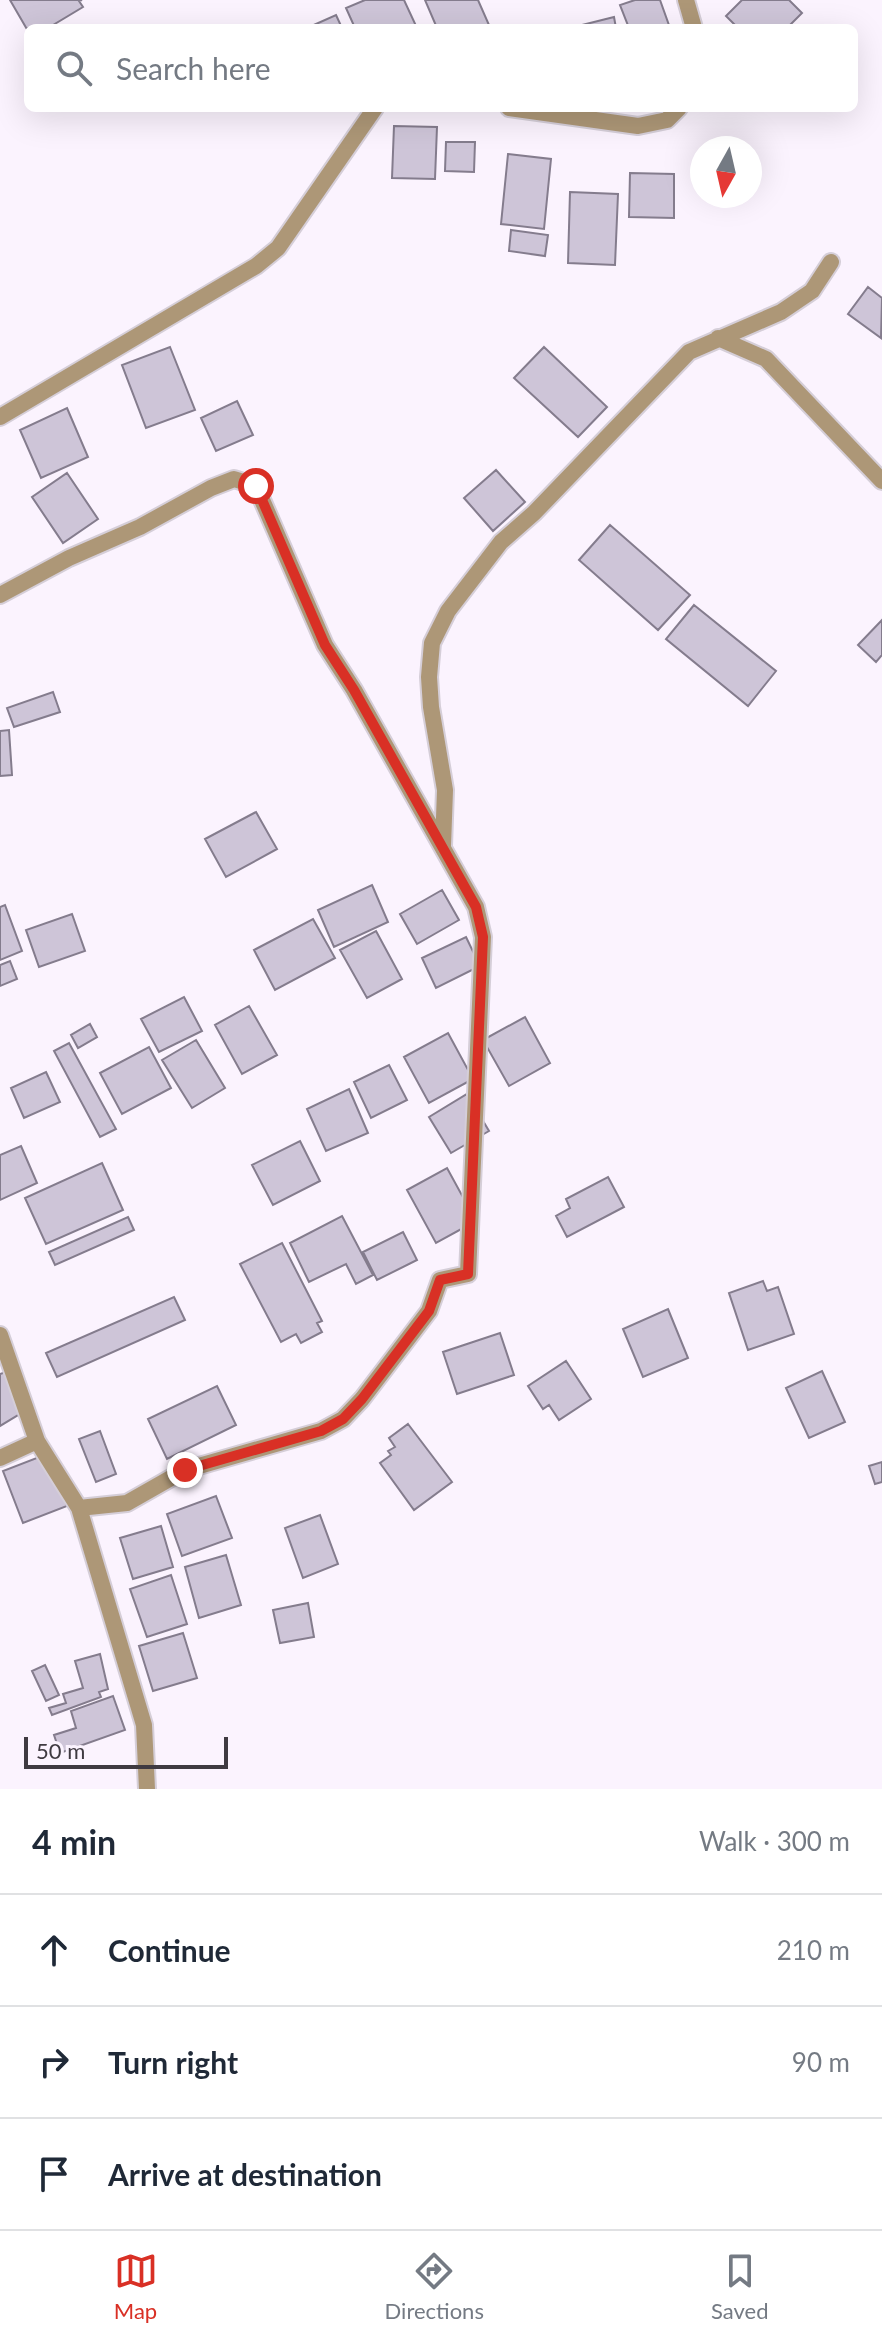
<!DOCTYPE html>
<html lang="en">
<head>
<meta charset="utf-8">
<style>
	body { margin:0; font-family:Lato,sans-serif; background:#f2f2f3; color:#1f2937 }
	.compass { position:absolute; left:690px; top:136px; width:72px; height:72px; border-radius:50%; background:#fff; box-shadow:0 8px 32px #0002; rotate:188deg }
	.scale { position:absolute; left:24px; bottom:20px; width:204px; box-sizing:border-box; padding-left:8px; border:4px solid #3f3a41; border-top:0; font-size:22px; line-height:28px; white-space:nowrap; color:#3f3a41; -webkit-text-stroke:6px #fbf3fe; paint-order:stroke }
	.stop { position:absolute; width:24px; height:24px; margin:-18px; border:6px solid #d93025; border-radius:50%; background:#fff }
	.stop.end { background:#d93025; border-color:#fff; box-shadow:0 2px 8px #0008 }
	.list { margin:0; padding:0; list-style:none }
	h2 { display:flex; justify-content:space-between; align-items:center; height:104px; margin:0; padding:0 32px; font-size:34px }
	h2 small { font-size:26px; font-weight:400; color:#747a83 }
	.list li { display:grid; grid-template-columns:52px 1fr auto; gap:24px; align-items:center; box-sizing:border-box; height:112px; padding:0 32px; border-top:2px solid #e0e1e3 }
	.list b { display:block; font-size:30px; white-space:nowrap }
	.list em { font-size:26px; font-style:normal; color:#747a83 }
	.icon { flex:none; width:44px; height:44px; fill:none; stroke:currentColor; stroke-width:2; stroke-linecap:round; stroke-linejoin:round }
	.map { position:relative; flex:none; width:882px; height:1789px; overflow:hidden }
	.search { position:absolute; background:#fff; box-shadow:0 8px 32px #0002; left:24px; right:24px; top:24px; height:88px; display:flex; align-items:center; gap:20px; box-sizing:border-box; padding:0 28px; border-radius:12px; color:#747a83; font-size:30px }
	.sheet { height:440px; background:#fff }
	nav { display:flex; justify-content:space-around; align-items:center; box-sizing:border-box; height:112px; border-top:2px solid #e0e1e3; background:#fff; font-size:22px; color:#747a83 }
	nav a { display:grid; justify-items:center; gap:4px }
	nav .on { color:#d93025 }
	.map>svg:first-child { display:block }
</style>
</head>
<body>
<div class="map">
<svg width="882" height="1789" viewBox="0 0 882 1789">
	<rect width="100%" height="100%" fill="#fbf3fe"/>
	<path fill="#cec5d8" stroke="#847c8d" stroke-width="2" d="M10,0H82L79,1L83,7L48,28H28V31Z
		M365,0H404L417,28H355L346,8Z
		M425,0H478L489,25L483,28H437Z
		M635,0H660L670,28H629L620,5Z
		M742,0H789L802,13L787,28H738L726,16Z
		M336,15L342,28H307Z
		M614,17L616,28H570Z
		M394,126L437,127L435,179L392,178Z
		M446,142H475L474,172L445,171Z
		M508,154L551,159L544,229L501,224Z
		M630,173L674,174V218L629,217Z
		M570,192L618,194L615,265L568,263Z
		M511,230L548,235L545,256L509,251Z
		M868,287L882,298L881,338L848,314Z
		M170,347L195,410L146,428L122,365Z
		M544,347L607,407L578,437L514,378Z
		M237,401L253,435L216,451L201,418Z
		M67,408L88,457L41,478L20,430Z
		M496,470L525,502L493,531L464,498Z
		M67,473L98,519L63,543L32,497Z
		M610,525L690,595L658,630L579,560Z
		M694,605L776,671L748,706L666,639Z
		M882,620V655L876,662L858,645Z
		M53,692L60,712L14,727L7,708Z
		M9,730L12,775L0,776V731Z
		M256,812L277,849L226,877L205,839Z
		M372,885L388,922L334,947L318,910Z
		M442,890L459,920L417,944L400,914Z
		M5,905L22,951L0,960V907Z
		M72,914L85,951L39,967L26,930Z
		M313,919L335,958L275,990L254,950Z
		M376,931L402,979L367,998L340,950Z
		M466,937L480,966L436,988L422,958Z
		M10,961L17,979L0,986V965Z
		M184,997L202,1031L159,1052L141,1019Z
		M249,1006L277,1055L242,1074L215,1025Z
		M525,1017L550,1063L509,1086L483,1040Z
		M90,1024L97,1037L78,1048L71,1035Z
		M448,1033L473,1079L429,1103L404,1057Z
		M196,1040L225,1088L192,1108L162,1060Z
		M69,1043L116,1129L100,1137L54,1051Z
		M149,1047L171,1088L122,1114L100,1073Z
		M389,1065L407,1100L371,1118L354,1082Z
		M46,1072L60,1102L24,1118L11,1088Z
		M349,1089L368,1133L326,1151L307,1109Z
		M467,1094L489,1131L451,1153L429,1117Z
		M300,1141L320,1181L273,1205L252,1165Z
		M21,1146L37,1183L0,1200V1155Z
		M102,1163L123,1210L46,1244L25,1198Z
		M447,1168L476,1221L436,1243L407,1190Z
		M608,1177L624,1207L567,1237L556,1216L570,1208L566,1199Z
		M342,1216L373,1275L356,1284L346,1264L309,1282L290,1243Z
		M128,1217L134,1230L55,1265L49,1252Z
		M403,1232L417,1260L377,1280L363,1252Z
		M282,1243L322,1321L317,1323L322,1332L301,1343L296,1334L281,1342L240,1264Z
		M763,1281L767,1291L778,1287L794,1334L748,1350L729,1293Z
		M174,1297L185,1320L57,1377L46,1353Z
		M668,1309L688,1358L643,1377L623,1329Z
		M500,1333L514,1375L457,1394L443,1352Z
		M566,1361L591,1399L559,1420L549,1405L543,1409L528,1386Z
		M822,1371L845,1422L809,1438L786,1388Z
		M6,1372L23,1412L0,1426V1374Z
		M217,1386L236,1425L167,1459L148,1419Z
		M408,1424L452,1482L414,1510L380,1463L391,1455L388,1451L395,1447L389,1438Z
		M100,1431L116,1474L96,1482L79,1439Z
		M47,1454L67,1506L23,1523L3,1471Z
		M882,1462V1482L875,1484L869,1466Z
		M216,1496L232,1538L182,1556L167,1514Z
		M320,1515L338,1564L303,1578L285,1528Z
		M161,1526L173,1567L133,1579L120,1538Z
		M226,1555L241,1605L199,1618L185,1567Z
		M171,1575L187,1624L147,1637L130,1589Z
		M308,1603L314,1637L280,1643L273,1610Z
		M183,1633L197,1678L153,1691L139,1646Z
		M100,1654L108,1689L99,1692L101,1697L52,1715L49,1708L66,1703L63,1694L83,1688L75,1661Z
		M45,1665L59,1695L46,1701L32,1671Z
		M113,1696L125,1730L60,1753L54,1735L76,1728L71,1711Z"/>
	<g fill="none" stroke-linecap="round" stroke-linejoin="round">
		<defs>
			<path id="street" d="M686,0L694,28
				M509,108L638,126L667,120L679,108
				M718,338L766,359L882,481
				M0,417L256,266L278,248L375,108
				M0,595L69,558L140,527L211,488L234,479L256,486L325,645L354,690L476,907L483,937L468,1274L440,1280L429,1311L362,1399L343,1419L321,1431L185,1470L127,1503L79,1508
				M443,846L445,790L431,707L429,677L432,643L448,611L501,542L534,513L689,352L781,312L812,291L831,262
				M0,1335L37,1441L79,1508L144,1725L147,1789
				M0,1458L37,1441"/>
		</defs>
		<use href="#street" stroke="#d5ced8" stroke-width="20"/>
		<use href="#street" stroke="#ad9777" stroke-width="16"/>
	</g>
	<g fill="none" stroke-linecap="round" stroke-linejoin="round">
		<path stroke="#d93025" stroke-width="10" d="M185,1470L321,1431L343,1419L362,1399L429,1311L440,1280L468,1274L483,937L476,907L354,690L325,645L256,486"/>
	</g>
</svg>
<svg class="compass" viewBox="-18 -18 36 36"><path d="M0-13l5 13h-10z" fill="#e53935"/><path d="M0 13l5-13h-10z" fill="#747a83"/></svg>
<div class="scale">50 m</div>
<div class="stop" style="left:256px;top:486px"></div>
<div class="stop end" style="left:185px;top:1470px"></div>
<div class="search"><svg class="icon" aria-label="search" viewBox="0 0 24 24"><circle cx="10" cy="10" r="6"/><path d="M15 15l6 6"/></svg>Search here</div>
</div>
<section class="sheet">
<h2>4 min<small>Walk · 300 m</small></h2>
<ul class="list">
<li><svg class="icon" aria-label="ahead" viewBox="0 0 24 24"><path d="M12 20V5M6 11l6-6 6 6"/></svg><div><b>Continue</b></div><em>210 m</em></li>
<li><svg class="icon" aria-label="right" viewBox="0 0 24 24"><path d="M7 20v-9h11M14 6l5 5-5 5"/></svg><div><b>Turn right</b></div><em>90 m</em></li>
<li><svg class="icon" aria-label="arrive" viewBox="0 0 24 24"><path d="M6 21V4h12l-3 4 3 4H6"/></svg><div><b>Arrive at destination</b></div></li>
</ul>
</section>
<nav>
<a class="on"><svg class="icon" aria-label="map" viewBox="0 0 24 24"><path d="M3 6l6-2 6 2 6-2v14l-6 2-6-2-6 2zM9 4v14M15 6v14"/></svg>Map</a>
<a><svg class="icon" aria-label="directions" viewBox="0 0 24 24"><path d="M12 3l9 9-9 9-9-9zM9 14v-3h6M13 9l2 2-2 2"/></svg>Directions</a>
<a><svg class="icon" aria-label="saved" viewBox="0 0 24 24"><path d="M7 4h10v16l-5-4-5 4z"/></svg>Saved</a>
</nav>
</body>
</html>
